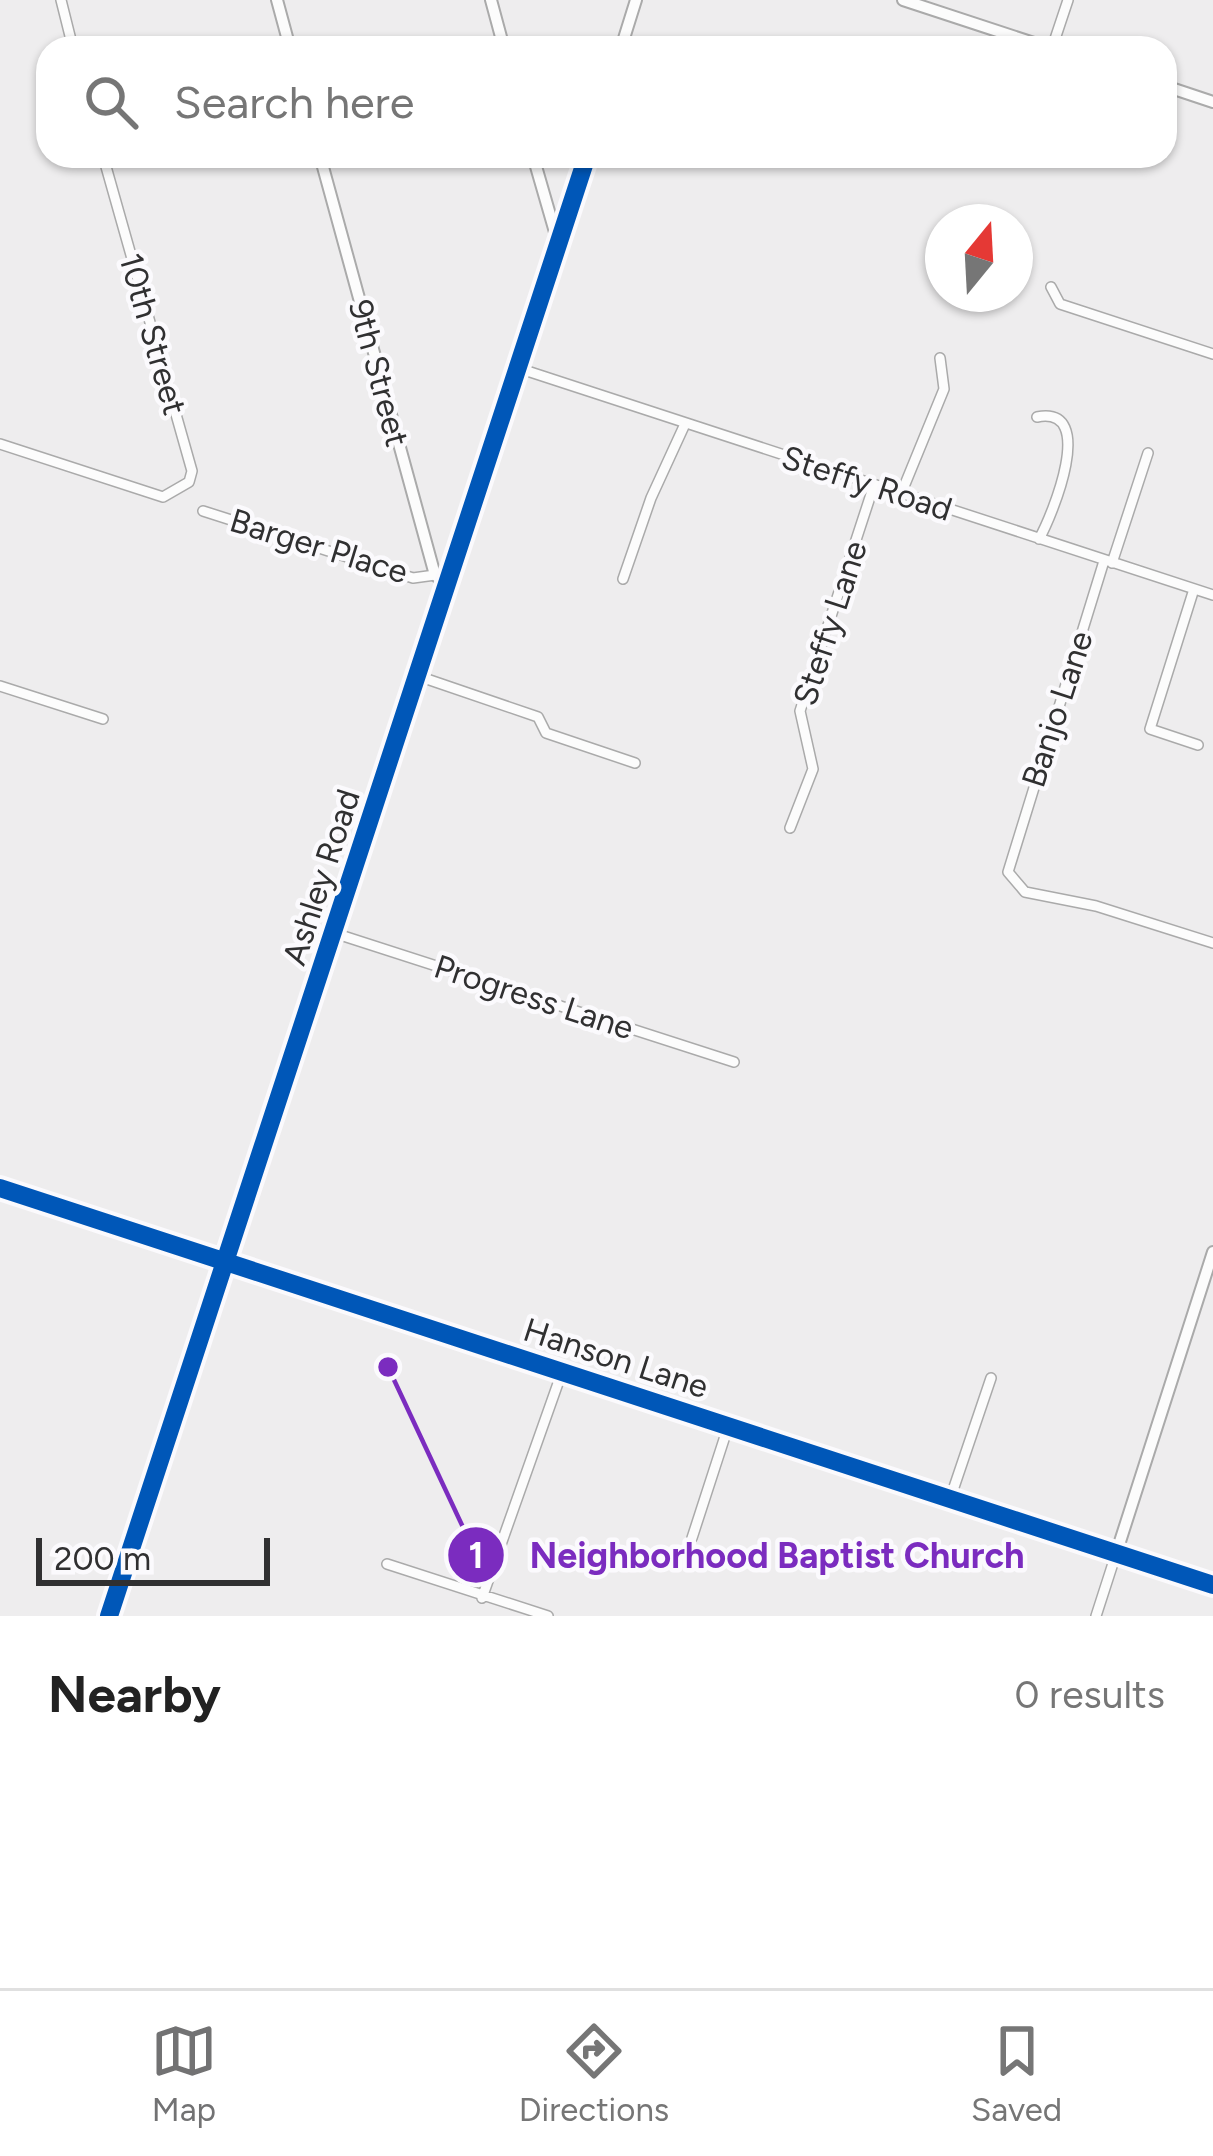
<!DOCTYPE html>
<html lang="en">
<head>
<meta charset="utf-8">
<style>
	body { margin:0; font-family:Figtree,sans-serif; background:#f2f2f2; color:#222 }
	.compass { position:absolute; left:925px; top:204px; width:108px; height:108px; border-radius:50%; background:#fff; box-shadow:0 3px 9px #0004; rotate:18deg }
	.scale { position:absolute; left:36px; bottom:30px; width:234px; box-sizing:border-box; padding-left:12px; border:6px solid #303031; border-top:0; font-size:33px; line-height:42px; white-space:nowrap; color:#303031; -webkit-text-stroke:9px #fbfafd; paint-order:stroke }
	.list { margin:0; padding:0; list-style:none }
	h2 { display:flex; justify-content:space-between; align-items:center; height:156px; margin:0; padding:0 48px; font-size:51px }
	h2 small { font-size:39px; font-weight:400; color:#767676 }
	.icon { flex:none; width:66px; height:66px; fill:none; stroke:currentColor; stroke-width:2; stroke-linecap:round; stroke-linejoin:round }
	.map { position:relative; flex:none; width:1213px; height:1616px; overflow:hidden }
	.search { position:absolute; background:#fff; box-shadow:0 3px 9px #0004; left:36px; right:36px; top:36px; height:132px; display:flex; align-items:center; gap:30px; box-sizing:border-box; padding:0 42px; border-radius:36px; color:#767676; font-size:45px }
	.sheet { height:372px; background:#fff }
	nav { display:flex; justify-content:space-around; align-items:center; box-sizing:border-box; height:168px; border-top:3px solid #e0e0e0; background:#fff; font-size:33px; color:#767676 }
	nav a { display:grid; justify-items:center; gap:6px }
	nav .on { color:#727273 }
	.map>svg:first-child { display:block }
</style>
</head>
<body>
<div class="map">
<svg width="1213" height="1616" viewBox="0 0 1213 1616">
	<rect width="100%" height="100%" fill="#eeedee"/>
	<g fill="none" stroke-linecap="round" stroke-linejoin="round">
		<defs>
			<path id="minor" d="M61,0L73,48
				M1052,48L1068,0
				M1081,162L1083,156
				M1051,287L1060,304L1213,354
				M521,369L1213,595
				M1037,417C1098,405 1052,516 1039,539
				M0,444L163,497L189,482L192,471L103,156
				M901,494L944,389L940,358
				M203,511L413,578L435,575
				M1104,561L1008,872L1025,892L1096,906L1213,943
				M1112,563L1148,453
				M623,579L651,498L685,424
				M1194,589L1150,729L1198,745
				M418,676L538,717L546,733L635,763
				M0,686L103,719
				M790,828L813,769L800,711L874,485
				M334,933L734,1062
				M950,1499L991,1378
				M692,1538L728,1427
				M387,1564L548,1616
				M482,1598L562,1372
				M109,1616L226,1263
				M1096,1616L1116,1554L1213,1585"/>
			<path id="tertiary" d="M277,0L290,48
				M491,0L504,48
				M903,0L1049,48
				M621,48L636,0
				M1165,86L1213,102
				M320,156L435,575L446,584
				M533,156L557,239
				M0,1188L1116,1554L1213,1252
				M226,1263L587,156"/>
		</defs>
		<use href="#minor" stroke="#aaa" stroke-width="12"/>
		<use href="#tertiary" stroke="#aaa" stroke-width="14"/>
		<use href="#minor" stroke="#fcfcfc" stroke-width="9"/>
		<use href="#tertiary" stroke="#fcfcfc" stroke-width="10"/>
		<defs>
			<path id="cycleway" d="M0,1188L1213,1585
				M109,1616L587,156"/>
		</defs>
		<use href="#cycleway" stroke="#fbfafd" stroke-width="26"/>
		<use href="#cycleway" stroke="#0057b8" stroke-width="18"/>
	</g>
	<g text-anchor="middle" dominant-baseline="central" stroke-width="9" stroke-linejoin="round" paint-order="stroke">
		<g font-size="33" fill="#303031" stroke="#fbfafd">
			<text transform="translate(153 334) rotate(74)">10th Street</text>
			<text transform="translate(379 373) rotate(75)">9th Street</text>
			<text transform="translate(867 483) rotate(18)">Steffy Road</text>
			<text transform="translate(319 546) rotate(17)">Barger Place</text>
			<text transform="translate(830 623) rotate(-72)">Steffy Lane</text>
			<text transform="translate(1057 709) rotate(-72)">Banjo Lane</text>
			<text transform="translate(321 877) rotate(-72)">Ashley Road</text>
			<text transform="translate(534 997) rotate(18)">Progress Lane</text>
			<text transform="translate(616 1358) rotate(18)">Hanson Lane</text>
		</g>
	</g>
	<path fill="none" stroke="#7b2cbf" stroke-width="4.5" d="M388 1367L476 1555"/>
	<g fill="#7b2cbf" stroke="#fbfafd" stroke-width="4.5">
		<circle cx="388" cy="1367" r="12"/>
		<circle cx="476" cy="1555" r="30"/>
	</g>
	<g font-size="36" text-anchor="middle" font-weight="bold" fill="#fff">
		<text x="476" y="1568">1</text>
	</g>
	<g font-size="36" text-anchor="middle" font-weight="bold" fill="#7b2cbf" stroke="#fbfafd" stroke-width="9" stroke-linejoin="round" paint-order="stroke">
		<text x="777" y="1568">Neighborhood Baptist Church</text>
	</g>
</svg>
<svg class="compass" viewBox="-18 -18 36 36"><path d="M0-13l5 13h-10z" fill="#e53935"/><path d="M0 13l5-13h-10z" fill="#767676"/></svg>
<div class="scale">200 m</div>
<div class="search"><svg class="icon" aria-label="search" viewBox="0 0 24 24"><circle cx="10" cy="10" r="6"/><path d="M15 15l6 6"/></svg>Search here</div>
</div>
<section class="sheet">
<h2>Nearby<small>0 results</small></h2>
<ul class="list">
</ul>
</section>
<nav>
<a class="on"><svg class="icon" aria-label="map" viewBox="0 0 24 24"><path d="M3 6l6-2 6 2 6-2v14l-6 2-6-2-6 2zM9 4v14M15 6v14"/></svg>Map</a>
<a><svg class="icon" aria-label="directions" viewBox="0 0 24 24"><path d="M12 3l9 9-9 9-9-9zM9 14v-3h6M13 9l2 2-2 2"/></svg>Directions</a>
<a><svg class="icon" aria-label="saved" viewBox="0 0 24 24"><path d="M7 4h10v16l-5-4-5 4z"/></svg>Saved</a>
</nav>
</body>
</html>
